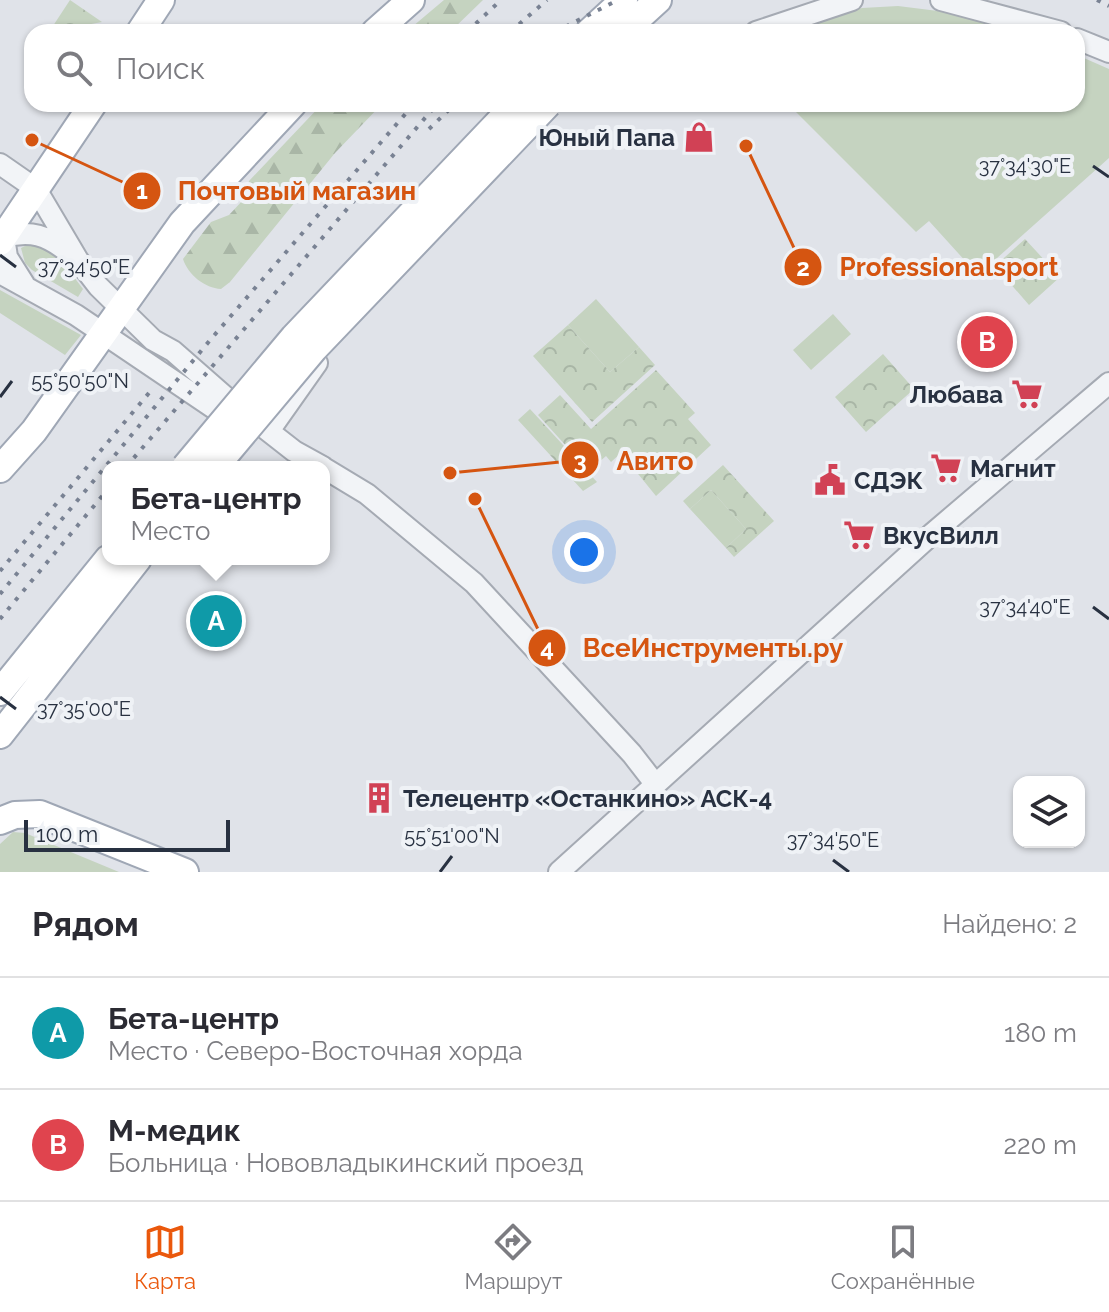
<!DOCTYPE html>
<html lang="ru">
<head>
<meta charset="utf-8">
<style>
	body { margin:0; font-family:Raleway,sans-serif; background:#f7f7f7; color:#2b2b33 }
	.controls { position:absolute; right:24px; bottom:24px; display:grid; overflow:hidden; border-radius:16px; box-shadow:0 2px 6px #0004 }
	.controls button { width:72px; height:72px; display:grid; place-items:center; padding:0; border:0; border-bottom:2px solid #e1e1e2; background:#fff; color:#2b2b33; font:40px sans-serif }
	.scale { position:absolute; left:24px; bottom:20px; width:206px; box-sizing:border-box; padding-left:8px; border:4px solid #283141; border-top:0; font-size:22px; line-height:28px; white-space:nowrap; color:#283141; -webkit-text-stroke:6px #eff2f6; paint-order:stroke }
	.you { position:absolute; left:584px; top:552px; width:28px; height:28px; margin:-20px; border:6px solid #fff; border-radius:50%; background:#1a73e8; box-shadow:0 0 0 12px #1a73e833 }
	.badge { display:grid; place-items:center; width:52px; height:52px; border-radius:50%; background:#ea580c; color:#fff; font-size:26px; font-weight:700 }
	.pin { position:absolute; translate:-50% -50%; border:4px solid #fff; box-shadow:0 2px 8px #0006 }
	.popup { position:absolute; left:102px; top:461px; width:228px; height:104px; box-sizing:border-box; display:grid; place-content:center; border-radius:16px; background:#fff; filter:drop-shadow(0 2px 6px #0005); font-size:26px; white-space:nowrap; color:#7c7c81 }
	.popup b { font-size:30px; color:#2b2b33 }
	.popup::after { content:''; position:absolute; left:50%; top:100%; margin-left:-16px; border:16px solid transparent; border-top-color:#fff }
	.list { margin:0; padding:0; list-style:none }
	h2 { display:flex; justify-content:space-between; align-items:center; height:104px; margin:0; padding:0 32px; font-size:34px }
	h2 small { font-size:26px; font-weight:400; color:#7c7c81 }
	.list li { display:grid; grid-template-columns:52px 1fr auto; gap:24px; align-items:center; box-sizing:border-box; height:112px; padding:0 32px; border-top:2px solid #e1e1e2 }
	.list b { display:block; font-size:30px; white-space:nowrap }
	.list p { margin:0; font-size:26px; white-space:nowrap; color:#7c7c81 }
	.list em { font-size:26px; font-style:normal; color:#7c7c81 }
	.icon { flex:none; width:44px; height:44px; fill:none; stroke:currentColor; stroke-width:2; stroke-linecap:round; stroke-linejoin:round }
	.map { position:relative; flex:none; width:1109px; height:872px; overflow:hidden }
	.search { position:absolute; background:#fff; box-shadow:0 2px 6px #0004; left:24px; right:24px; top:24px; height:88px; display:flex; align-items:center; gap:20px; box-sizing:border-box; padding:0 28px; border-radius:24px; color:#7c7c81; font-size:30px }
	.sheet { height:328px; background:#fff }
	nav { display:flex; justify-content:space-around; align-items:center; box-sizing:border-box; height:112px; border-top:2px solid #e1e1e2; background:#fff; font-size:22px; color:#7c7c81 }
	nav a { display:grid; justify-items:center; gap:4px }
	nav .on { color:#ea580c }
	.map>svg:first-child { display:block }
</style>
</head>
<body>
<div class="map">
<svg width="1109" height="872" viewBox="0 0 1109 872">
	<defs>
		<pattern id="forest-firs" width="22" height="20" patternUnits="userSpaceOnUse" patternTransform="scale(2)"><rect width="22" height="20" fill="#c5d3c0"/><path d="M5 1l3.5 6h-7zM16 11l3.5 6h-7z" fill="#a9b6a6"/></pattern>
		<pattern id="park-crowns" width="20" height="18" patternUnits="userSpaceOnUse" patternTransform="scale(2)"><rect width="20" height="18" fill="#c5d3c0"/><path d="M2 6a3 3 0 1 1 6 0M12 15a3 3 0 1 1 6 0" fill="none" stroke="#a9b6a6"/></pattern>
	</defs>
	<rect width="100%" height="100%" fill="#e0e3e9"/>
	<path fill="#c5d3c0" d="M898,6L970,15L1021,32H776L862,8Z
		M1077,55L1109,69V158L978,275L929,221L916,232L788,104H1077Z
		M31,243L55,252L83,289L78,297L32,270L25,263L21,248Z
		M0,290L81,335L65,355L0,313Z
		M596,299L639,347L610,372L568,325Z
		M833,314L851,334L811,370L793,350Z
		M711,490L746,529L726,548L690,509Z
		M13,832L25,833L119,872H0V844Z"/>
	<path fill="url(#forest-firs)" d="M444,0H483L450,32H406Z
		M322,104H382L335,153L230,282L221,289C205,288 188,275 183,259L211,222L229,215L243,200L249,181Z"/>
	<path fill="url(#park-crowns)" d="M70,0L102,22L49,32Z
		M1025,239L1060,277L1029,305L995,266Z
		M568,325L610,372L639,347L655,365L592,422L533,356Z
		M883,354L914,389L866,432L835,397Z
		M656,370L695,413L688,419L711,445L656,496L621,453L611,462L606,456L589,471L538,415L560,395L591,429Z
		M530,409L597,482L583,491L518,420Z
		M723,465L774,521L734,557L726,548L746,529L711,490L690,509L683,501Z"/>
	<g fill="none" stroke-linecap="round" stroke-linejoin="round">
		<defs>
			<path id="minor" d="M941,0L1061,32
				M756,32L852,0
				M1077,39L1109,52
				M0,164L36,189L78,260L98,286L153,340L173,351L230,401L294,451L323,467
				M0,273L76,315L221,413L240,417
				M24,284L7,257L4,237C31,230 47,235 69,253
				M269,431L317,363
				M324,468L367,494L474,583L632,754L656,785
				M559,872L933,533L1109,383"/>
			<path id="major" d="M140,32L161,0
				M375,32L411,0
				M589,32L624,0
				M623,32L658,0
				M0,242L93,104
				M0,469L34,431L182,223L293,104
				M0,692L108,559
				M0,735L138,559
				M0,821L15,815L40,814L185,872"/>
		</defs>
		<use href="#minor" stroke="#a5aab3" stroke-width="24"/>
		<use href="#major" stroke="#9fa7b5" stroke-width="30"/>
		<use href="#minor" stroke="#f2f4f7" stroke-width="20"/>
		<use href="#major" stroke="#fff" stroke-width="26"/>
		<path stroke="#798293" stroke-width="4" stroke-dasharray="4 8" stroke-linecap="butt" d="M1097,0L1109,6
			M467,32L501,0
			M510,32L547,0
			M555,32L618,0
			M429,129L455,104
			M126,467L437,104
			M0,571L154,387
			M0,594L211,339L414,104
			M0,619L108,489"/>
		<defs>
			<path id="major-bridge" d="M185,467L294,337L516,104
				M215,467L314,349L548,104"/>
		</defs>
		<use href="#major-bridge" stroke="#9fa7b5" stroke-width="30" stroke-linecap="butt"/>
		<use href="#major-bridge" stroke="#fff" stroke-width="26"/>
	</g>
	<path fill="none" stroke="#283141" stroke-width="3" d="M1093,166L1109,177M0,255L16,267M0,397L12,381M1093,607L1109,619M0,697L16,709M833,860L849,872M440,872L452,856"/>
	<defs>
		<symbol id="shop-bare" viewBox="-9 -9 18 18"><path d="M-5-2.5h2.3a2.7 3.5 0 0 1 5.4 0H5L5.5 6h-11ZM-1.5-2.5h3a1.5 2.3 0 0 0-3 0Z" fill="#d14155" stroke="#eff2f6" stroke-width="2.5" paint-order="stroke"/></symbol>
		<symbol id="supermarket-bare" viewBox="-9 -9 18 18"><path d="M-6-5.5h2.5l.6 2H6L4.5 2H-2.5L-4.4-4H-6ZM-1.5 3.2a1.3 1.3 0 1 0 .1 0ZM3 3.2a1.3 1.3 0 1 0 .1 0Z" fill="#d14155" stroke="#eff2f6" stroke-width="2.5" paint-order="stroke"/></symbol>
		<symbol id="civic-bare" viewBox="-9 -9 18 18"><path d="M-.6-6.5H3V-4.5H.6V-3L4-1V1h2V6H-6V1h2V-1L-.6-3ZM-1.2 2.5V6h2.4V2.5Z" fill="#d14155" stroke="#eff2f6" stroke-width="2.5" paint-order="stroke"/></symbol>
		<symbol id="building-bare" viewBox="-9 -9 18 18"><path d="M-4-6H4V6H1V3H-1V6H-4ZM-2.5-4.3h1.7v1.8h-1.7ZM.8-4.3h1.7v1.8H.8ZM-2.5-1h1.7V.8h-1.7ZM.8-1h1.7V.8H.8Z" fill="#d14155" stroke="#eff2f6" stroke-width="2.5" paint-order="stroke"/></symbol>
	</defs>
	<g fill-rule="evenodd">
		<use href="#shop-bare" x="677" y="115" width="44" height="44"/>
		<use href="#supermarket-bare" x="1005" y="372" width="44" height="44"/>
		<use href="#supermarket-bare" x="924" y="446" width="44" height="44"/>
		<use href="#civic-bare" x="808" y="458" width="44" height="44"/>
		<use href="#supermarket-bare" x="837" y="513" width="44" height="44"/>
		<use href="#building-bare" x="357" y="776" width="44" height="44"/>
	</g>
	<g text-anchor="middle" dominant-baseline="central" stroke-width="8" stroke-linejoin="round" paint-order="stroke">
		<g font-size="24" font-weight="bold" fill="#283141" stroke="#eff2f6" text-anchor="start">
			<text x="675" y="137" text-anchor="end">Юный Папа</text>
			<text x="1003" y="394" text-anchor="end">Любава</text>
			<text x="970" y="468">Магнит</text>
			<text x="854" y="480">СДЭК</text>
			<text x="883" y="535">ВкусВилл</text>
			<text x="403" y="798">Телецентр «Останкино» АСК-4</text>
		</g>
	</g>
	<g font-size="20" text-anchor="middle" fill="#283141" stroke="#eff2f6" stroke-width="8" stroke-linejoin="round" paint-order="stroke">
		<text x="1025" y="173">37°34'30"E</text>
		<text x="84" y="274">37°34'50"E</text>
		<text x="80" y="388">55°50'50"N</text>
		<text x="1025" y="614">37°34'40"E</text>
		<text x="84" y="716">37°35'00"E</text>
		<text x="452" y="843">55°51'00"N</text>
		<text x="833" y="847">37°34'50"E</text>
	</g>
	<path fill="none" stroke="#d55511" stroke-width="3" d="M32 140L142 191M746 146L803 267M450 473L580 460M475 499L547 648"/>
	<g fill="#d55511" stroke="#eff2f6" stroke-width="3">
		<circle cx="32" cy="140" r="8"/>
		<circle cx="746" cy="146" r="8"/>
		<circle cx="450" cy="473" r="8"/>
		<circle cx="475" cy="499" r="8"/>
		<circle cx="142" cy="191" r="20"/>
		<circle cx="803" cy="267" r="20"/>
		<circle cx="580" cy="460" r="20"/>
		<circle cx="547" cy="648" r="20"/>
	</g>
	<g font-size="24" text-anchor="middle" font-weight="bold" fill="#fff">
		<text x="142" y="199">1</text>
		<text x="803" y="276">2</text>
		<text x="580" y="469">3</text>
		<text x="547" y="657">4</text>
	</g>
	<g font-size="26" text-anchor="middle" font-weight="bold" fill="#d55511" stroke="#eff2f6" stroke-width="8" stroke-linejoin="round" paint-order="stroke">
		<text x="297" y="200">Почтовый магазин</text>
		<text x="949" y="276">Professionalsport</text>
		<text x="655" y="470">Авито</text>
		<text x="713" y="657">ВсеИнструменты.ру</text>
	</g>
</svg>
<div class="controls">
<button><svg class="icon" aria-label="layers" viewBox="0 0 24 24"><path d="M12 4l9 5-9 5-9-5zM3 14l9 5 9-5"/></svg></button>
</div>
<div class="scale">100 m</div>
<div class="you"></div>
<div class="pin badge" style="left:216px;top:621px;background:#0f9aa8">A</div>
<div class="popup"><b>Бета-центр</b>Место</div>
<div class="pin badge" style="left:987px;top:342px;background:#e0444e">B</div>
<div class="search"><svg class="icon" aria-label="search" viewBox="0 0 24 24"><circle cx="10" cy="10" r="6"/><path d="M15 15l6 6"/></svg>Поиск</div>
</div>
<section class="sheet">
<h2>Рядом<small>Найдено: 2</small></h2>
<ul class="list">
<li><span class="badge" style="background:#0f9aa8">A</span><div><b>Бета-центр</b><p>Место · Северо-Восточная хорда</p></div><em>180 m</em></li>
<li><span class="badge" style="background:#e0444e">B</span><div><b>М-медик</b><p>Больница · Нововладыкинский проезд</p></div><em>220 m</em></li>
</ul>
</section>
<nav>
<a class="on"><svg class="icon" aria-label="map" viewBox="0 0 24 24"><path d="M3 6l6-2 6 2 6-2v14l-6 2-6-2-6 2zM9 4v14M15 6v14"/></svg>Карта</a>
<a><svg class="icon" aria-label="directions" viewBox="0 0 24 24"><path d="M12 3l9 9-9 9-9-9zM9 14v-3h6M13 9l2 2-2 2"/></svg>Маршрут</a>
<a><svg class="icon" aria-label="saved" viewBox="0 0 24 24"><path d="M7 4h10v16l-5-4-5 4z"/></svg>Сохранённые</a>
</nav>
</body>
</html>
